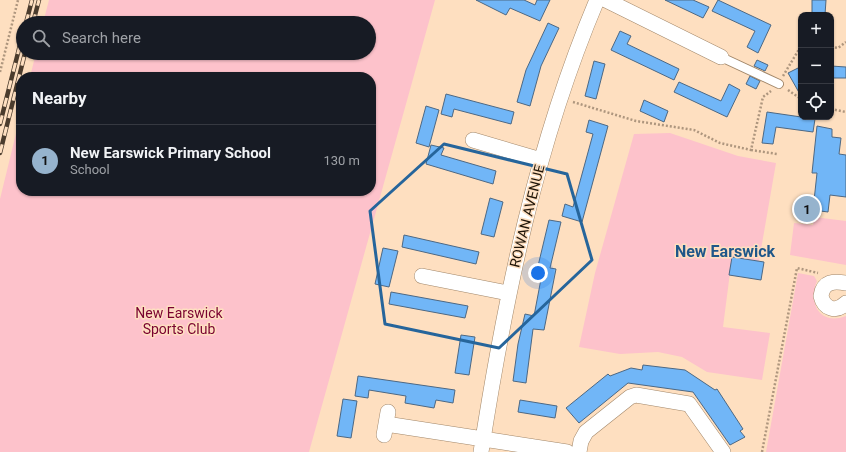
<!DOCTYPE html>
<html lang="en">
<head>
<meta charset="utf-8">
<style>
	body { margin:0; font-family:Roboto,sans-serif; background:#242831; color:#f1f3f6 }
	.controls { position:absolute; right:12px; top:12px; display:grid; overflow:hidden; border-radius:8px; box-shadow:0 1px 3px #0004 }
	.controls button { width:36px; height:36px; display:grid; place-items:center; padding:0; border:0; border-bottom:1px solid #363941; background:#171b24; color:#f1f3f6; font:20px sans-serif }
	.you { position:absolute; left:538px; top:273px; width:14px; height:14px; margin:-10px; border:3px solid #fff; border-radius:50%; background:#1a73e8; box-shadow:0 0 0 6px #1a73e833 }
	.badge { display:grid; place-items:center; width:26px; height:26px; border-radius:50%; background:#96b3cd; color:#111; font-size:13px; font-weight:700 }
	.pin { position:absolute; translate:-50% -50%; border:2px solid #fff; box-shadow:0 1px 4px #0006 }
	.list { margin:0; padding:0; list-style:none }
	h2 { display:flex; justify-content:space-between; align-items:center; height:52px; margin:0; padding:0 16px; font-size:17px }
	h2 small { font-size:13px; font-weight:400; color:#9ea1a6 }
	.list li { display:grid; grid-template-columns:26px 1fr auto; gap:12px; align-items:center; box-sizing:border-box; height:72px; padding:0 16px; border-top:1px solid #363941 }
	.list b { display:block; font-size:15px; white-space:nowrap }
	.list p { margin:0; font-size:13px; white-space:nowrap; color:#9ea1a6 }
	.list em { font-size:13px; font-style:normal; color:#9ea1a6 }
	.icon { flex:none; width:22px; height:22px; fill:none; stroke:currentColor; stroke-width:2; stroke-linecap:round; stroke-linejoin:round }
	.map { position:relative; flex:none; width:846px; height:452px; overflow:hidden }
	.search { position:absolute; background:#171b24; box-shadow:0 1px 3px #0004; left:16px; top:16px; width:360px; height:44px; display:flex; align-items:center; gap:10px; box-sizing:border-box; padding:0 14px; border-radius:22px; color:#9ea1a6; font-size:15px }
	.panel { position:absolute; background:#171b24; box-shadow:0 1px 3px #0004; left:16px; top:72px; width:360px; height:124px; border-radius:16px }
	.map>svg:first-child { display:block }
</style>
</head>
<body>
<div class="map">
<svg width="846" height="452" viewBox="0 0 846 452">
	<rect width="100%" height="100%" fill="#fedfc0"/>
	<path fill="#fdc2cb" d="M49,0H435L309,452H0V199L21,113V191H371V77H30L36,53H369V23H43Z
		M670,133L738,156L776,163L759,261L732,257L723,327L770,333L762,380L707,372L682,357L658,352L620,354L579,347L595,273L634,134Z
		M814,217L846,221V265L790,255L794,223L813,225Z
		M798,273L814,276L817,281C808,304 820,326 846,316V452H766Z"/>
	<path fill="#71b6f7" stroke="#4d6883" d="M476,0H524L535,5L537,0H550L540,21L510,8L506,15Z
		M665,0H693L709,7L703,18Z
		M718,0L771,25L758,53L747,47L755,31L712,11Z
		M812,0H826L825,15H812Z
		M548,23L559,28L541,66L530,106L517,102L526,70Z
		M620,31L631,36L627,44L679,69L674,80L611,50Z
		M757,60L768,65L765,71L754,66Z
		M594,61L605,64L596,99L585,96Z
		M831,66L846,67V78H831Z
		M798,68L801,74V96L788,73Z
		M750,76L760,81L756,89L746,84Z
		M679,82L721,101L729,84L740,90L727,117L674,92Z
		M446,94L514,112L511,124L454,109L452,117L441,114Z
		M644,100L668,111L664,122L640,111Z
		M426,106L439,110L429,147L416,143Z
		M767,112L815,119L813,132L776,127L773,144L762,143Z
		M589,120L608,126L582,222L562,216L565,204L573,207L593,134L586,132Z
		M817,126L832,129V137L841,138L839,154L846,155V197L830,195L828,212L813,210L817,173H812Z
		M431,145L444,148L441,155L496,171L493,184L426,164Z
		M490,198L503,202L494,237L481,234Z
		M549,220L561,222L550,268L556,269L544,330L533,329L526,383L513,381L518,344L525,314L534,316L541,279L532,278L535,265L538,266Z
		M404,235L479,252L476,264L402,247Z
		M383,248L398,251L389,287L375,284Z
		M732,257L764,262L761,280L729,275Z
		M391,292L468,306L465,318L389,304Z
		M461,335L475,337L469,375L455,373Z
		M643,365L685,370L715,390L717,389L743,429L740,431L745,437L730,445L693,392L628,383L579,423L566,408L608,374L610,376L631,368L642,370Z
		M358,376L455,390L453,403L436,400L434,408L405,403L406,396L369,390L368,398L355,396Z
		M343,399L357,401L351,438L337,436Z
		M520,400L557,406L555,418L518,412Z"/>
	<g fill="none" stroke-linecap="round" stroke-linejoin="round">
		<defs>
			<path id="lane" d="M721,57L779,84"/>
			<path id="street" d="M606,0L721,57
				M473,140L541,160
				M422,276L508,293
				M846,283C834,281 823,281 821,296C824,309 836,313 846,303
				M386,424L567,452
				M384,435L388,412
				M481,452C505,298 536,144 597,0
				M579,452L581,441L586,432L630,397L636,395L689,404L723,452"/>
		</defs>
		<use href="#lane" stroke="#a28769" stroke-width="10"/>
		<use href="#street" stroke="#a28769" stroke-width="16"/>
		<path stroke="#ae967e" stroke-width="2.5" stroke-dasharray="2 2" stroke-linecap="butt" d="M831,47L838,48L846,42
			M0,72L18,0
			M783,76L801,46
			M788,90L801,99
			M573,102L636,121L694,130L720,143L751,150L763,97L771,91
			M831,109L846,112
			M751,150L777,154
			M762,452L797,268L818,273"/>
		<use href="#lane" stroke="#fff" stroke-width="8"/>
		<use href="#street" stroke="#fff" stroke-width="15"/>
		<defs>
			<path id="rail" d="M26,23L32,0
				M33,23L39,0
				M0,124L23,33
				M0,153L25,53"/>
		</defs>
		<use href="#rail" stroke="#4b3c2d" stroke-width="4.5"/>
		<use href="#rail" stroke="#fedfc0" stroke-width="3" stroke-dasharray="9" stroke-linecap="butt"/>
	</g>
	<path fill="none" stroke="#26659b" stroke-width="3" stroke-linejoin="round" d="M444,144L567,174L592,260L499,348L385,324L370,211Z"/>
	<g text-anchor="middle" dominant-baseline="central" stroke-width="3" stroke-linejoin="round" paint-order="stroke">
		<g font-size="14" fill="#1f1509" stroke="#fedfc0">
			<text transform="translate(527 216) rotate(-76)">ROWAN AVENUE</text>
		</g>
		<g font-size="14" fill="#790130" stroke="#fedfc0">
			<text x="179" y="313">New Earswick<tspan x="179" dy="16">Sports Club</tspan></text>
		</g>
		<g font-size="16" font-weight="bold" fill="#1e5789" stroke="#fedfc0">
			<text x="725" y="251">New Earswick</text>
		</g>
	</g>
</svg>
<div class="controls">
<button>+</button>
<button>−</button>
<button><svg class="icon" aria-label="locate" viewBox="0 0 24 24"><circle cx="12" cy="12" r="6"/><path d="M12 2v4M12 18v4M2 12h4M18 12h4"/></svg></button>
</div>
<div class="you"></div>
<div class="pin badge" style="left:807px;top:209px">1</div>
<div class="search"><svg class="icon" aria-label="search" viewBox="0 0 24 24"><circle cx="10" cy="10" r="6"/><path d="M15 15l6 6"/></svg>Search here</div>
<section class="panel">
<h2>Nearby<small></small></h2>
<ul class="list">
<li><span class="badge">1</span><div><b>New Earswick Primary School</b><p>School</p></div><em>130 m</em></li>
</ul>
</section>
</div>
</body>
</html>
